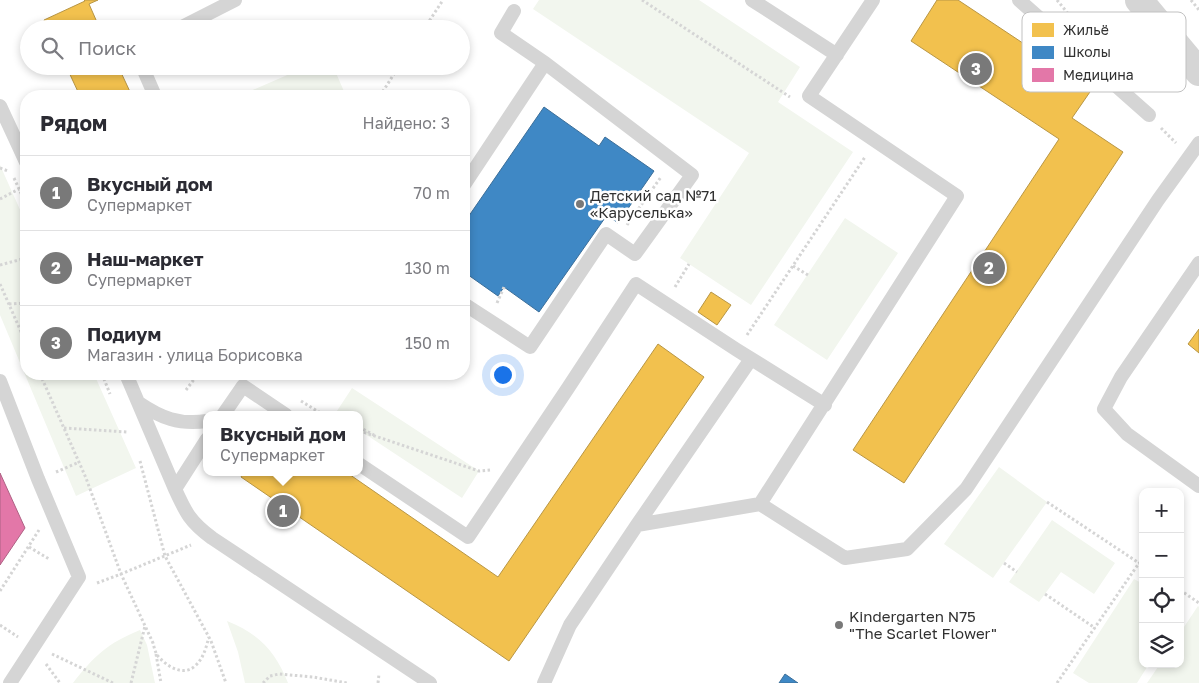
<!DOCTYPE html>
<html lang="ru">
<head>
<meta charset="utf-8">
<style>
	body { margin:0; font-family:"Golos Text",sans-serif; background:#f7f7f7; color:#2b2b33 }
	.controls { position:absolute; right:15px; bottom:15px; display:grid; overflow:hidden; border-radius:10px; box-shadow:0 2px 8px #0003 }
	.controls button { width:45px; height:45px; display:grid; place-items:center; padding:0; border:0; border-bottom:1px solid #e1e1e2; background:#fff; color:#2b2b33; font:25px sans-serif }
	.you { position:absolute; left:502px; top:374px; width:18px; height:18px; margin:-12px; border:4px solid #fff; border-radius:50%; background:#1a73e8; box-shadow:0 0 0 8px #1a73e833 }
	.badge { display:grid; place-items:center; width:32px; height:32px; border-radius:50%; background:#797979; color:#fff; font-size:16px; font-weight:700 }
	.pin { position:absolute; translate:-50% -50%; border:2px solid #fff; box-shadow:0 1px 5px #0006 }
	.popup { position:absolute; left:203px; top:411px; width:160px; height:65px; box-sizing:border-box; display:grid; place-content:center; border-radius:10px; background:#fff; filter:drop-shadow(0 1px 4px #0005); font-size:16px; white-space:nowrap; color:#7c7c81 }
	.popup b { font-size:19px; color:#2b2b33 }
	.popup::after { content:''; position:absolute; left:50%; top:100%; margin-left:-10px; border:10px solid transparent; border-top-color:#fff }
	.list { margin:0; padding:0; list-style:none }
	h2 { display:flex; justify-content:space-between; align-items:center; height:65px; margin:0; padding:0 20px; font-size:21px }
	h2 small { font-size:16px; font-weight:400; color:#7c7c81 }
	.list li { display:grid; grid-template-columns:32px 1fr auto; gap:15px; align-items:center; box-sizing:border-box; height:75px; padding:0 20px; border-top:1px solid #e1e1e2 }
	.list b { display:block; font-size:19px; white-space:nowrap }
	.list p { margin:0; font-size:16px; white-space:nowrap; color:#7c7c81 }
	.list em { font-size:16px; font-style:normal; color:#7c7c81 }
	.icon { flex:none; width:28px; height:28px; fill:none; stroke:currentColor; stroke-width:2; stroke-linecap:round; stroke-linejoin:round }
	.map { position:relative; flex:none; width:1199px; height:683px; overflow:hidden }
	.search { position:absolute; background:#fff; box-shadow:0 2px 8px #0003; left:20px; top:20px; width:450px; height:55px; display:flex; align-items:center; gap:12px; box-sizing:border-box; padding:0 18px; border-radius:28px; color:#7c7c81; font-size:19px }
	.panel { position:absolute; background:#fff; box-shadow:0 2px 8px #0003; left:20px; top:90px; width:450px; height:290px; border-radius:20px }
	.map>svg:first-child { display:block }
</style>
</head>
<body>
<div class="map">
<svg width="1199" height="683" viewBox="0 0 1199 683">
	<rect width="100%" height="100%" fill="#fff"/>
	<path fill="#f2f6ee" d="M539,0H699L800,67L778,102L853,152L751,305L680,258L749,153L533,9Z
		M308,66H333L346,96H239Z
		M0,165L26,223V374H94L136,468L76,496L0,315Z
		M845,218L898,253L827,360L774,325Z
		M352,388L479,471L462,498L359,430V415L335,414Z
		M999,467L1047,502L993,578L944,544Z
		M1052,520L1115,563L1094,594L1061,572L1039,602L1009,582Z
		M1134,579L1143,584V664H1149L1137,683H1089L1073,673Z
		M1198,606L1199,607V683H1147L1160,664H1180V633Z
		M227,621C258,633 276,652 288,683H245L238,652Z
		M140,630L147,645L155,683H73C94,656 108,643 140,630Z"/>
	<path fill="#f2c14e" stroke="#b89645" d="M84,0H98L89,4L100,29H48L44,20L85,1Z
		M937,0H958L1092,89L1072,118L1123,152L904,483L853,450L1059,139L911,41Z
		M66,66H118L132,96H80Z
		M711,292L731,305L717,325L698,312Z
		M1199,329V353L1188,344Z
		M658,344L704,377L509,661L241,477L244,472H346L498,577Z"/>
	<path fill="#3f88c5" stroke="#3b6e99" d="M544,107L599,146L605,137L654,171L618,223L607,215L539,312L504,287L498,296L464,272V223Z
		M785,674L798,683H779Z"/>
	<path fill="#e377a8" stroke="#ae6284" d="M0,473L25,528L0,565Z"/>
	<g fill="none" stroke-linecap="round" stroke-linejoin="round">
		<path stroke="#d5d5d5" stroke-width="3" stroke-dasharray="2.5 2.5" stroke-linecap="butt" d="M642,0L790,97
			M1057,0L1070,16
			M1191,0L1199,10
			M424,29L443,0
			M380,96L399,66
			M1161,128L1176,143
			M0,168L8,171
			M14,178L26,204
			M0,199L19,189
			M464,209L468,203
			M464,221V222
			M627,225L661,177
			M26,239L22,260L26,277
			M0,265L26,258
			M793,266L808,275
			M0,284L26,343
			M675,287L689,264
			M497,303L504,287
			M9,304L26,303
			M747,335L865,157
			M40,374L86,478L121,574L153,643C154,647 155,651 157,655C166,666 183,677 195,666C204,658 206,647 209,637
			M81,374L103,377
			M102,374L110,394
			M186,390L198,374
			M301,401L322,414L336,415
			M359,427L374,435
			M64,428L127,432
			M359,432H363L479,471L490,470
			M140,461L165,556L211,641L226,683
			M56,472L79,462
			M1047,502L1139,563
			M29,547L49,559
			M1004,563L1017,572
			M97,583L121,574L191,545
			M1180,590L1199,603
			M0,591L39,530
			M1045,594L1095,628
			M0,625L18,637
			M52,654L113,683
			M156,654L161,683
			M46,664L60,683
			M131,683L145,626
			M263,683L270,676L279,674L313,677L347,683
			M378,683L379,674
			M1057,683L1139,563L1143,565"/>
		<path stroke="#d5d5d5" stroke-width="14" d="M752,0L837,55
			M1019,0L1149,115
			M178,29L235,0
			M142,66L155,96
			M0,106L26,162
			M464,185L545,63
			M1199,263L1121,377L1104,409L1127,434L1199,486
			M464,304L530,347L606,234L635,254L692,175L545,63L501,33L514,11
			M126,374L175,489
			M0,381L38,479L79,577L10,683
			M139,403C161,418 179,425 207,421
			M223,415L243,386L286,415
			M207,439L175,489C186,513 190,522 212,538L430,683
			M359,464L468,537L568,388L636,284L737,350L825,405
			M760,504L957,196L809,96L873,0
			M637,525L760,504L845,558L907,549L966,489L1158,200L1199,143
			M544,683L570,625L637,525L751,359"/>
		<path stroke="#d5d5d5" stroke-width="28" d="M1139,0L1199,72"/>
	</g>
	<g fill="#797979" stroke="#fff" stroke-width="2">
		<circle cx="580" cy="204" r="5"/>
		<circle cx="839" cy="625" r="5"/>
	</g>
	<g text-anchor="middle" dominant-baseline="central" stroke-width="5" stroke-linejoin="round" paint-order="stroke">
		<g font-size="15" fill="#313131" stroke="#fff" text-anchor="start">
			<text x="590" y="195">Детский сад №71<tspan x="590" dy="17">«Каруселька»</tspan></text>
			<text x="849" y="616">Kindergarten N75<tspan x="849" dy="17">"The Scarlet Flower"</tspan></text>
		</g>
	</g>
	<rect x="1022" y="12" width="164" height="80" rx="8" fill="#fff" stroke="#c1c1c1" stroke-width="1"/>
	<rect x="1032" y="23" width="22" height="14" fill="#f2c14e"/>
	<rect x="1032" y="46" width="22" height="13" fill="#3f88c5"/>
	<rect x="1032" y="68" width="22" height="14" fill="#e377a8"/>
	<g font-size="14" fill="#313131">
		<text x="1063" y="35">Жильё</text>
		<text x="1063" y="57">Школы</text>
		<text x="1063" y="80">Медицина</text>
	</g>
</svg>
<div class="controls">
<button>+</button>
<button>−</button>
<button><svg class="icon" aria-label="locate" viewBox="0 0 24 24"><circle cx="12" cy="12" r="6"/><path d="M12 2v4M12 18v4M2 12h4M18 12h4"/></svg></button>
<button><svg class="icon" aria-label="layers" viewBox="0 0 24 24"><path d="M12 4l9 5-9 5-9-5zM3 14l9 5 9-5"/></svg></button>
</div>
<div class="you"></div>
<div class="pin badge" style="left:283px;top:511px">1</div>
<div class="popup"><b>Вкусный дом</b>Супермаркет</div>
<div class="pin badge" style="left:989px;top:268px">2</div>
<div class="pin badge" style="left:976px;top:69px">3</div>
<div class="search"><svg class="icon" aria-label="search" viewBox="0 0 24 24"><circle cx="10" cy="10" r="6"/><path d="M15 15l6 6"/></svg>Поиск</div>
<section class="panel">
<h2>Рядом<small>Найдено: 3</small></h2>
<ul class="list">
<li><span class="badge">1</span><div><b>Вкусный дом</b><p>Супермаркет</p></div><em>70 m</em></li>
<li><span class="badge">2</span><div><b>Наш-маркет</b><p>Супермаркет</p></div><em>130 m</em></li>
<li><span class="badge">3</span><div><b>Подиум</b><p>Магазин · улица Борисовка</p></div><em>150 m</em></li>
</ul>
</section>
</div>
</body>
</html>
